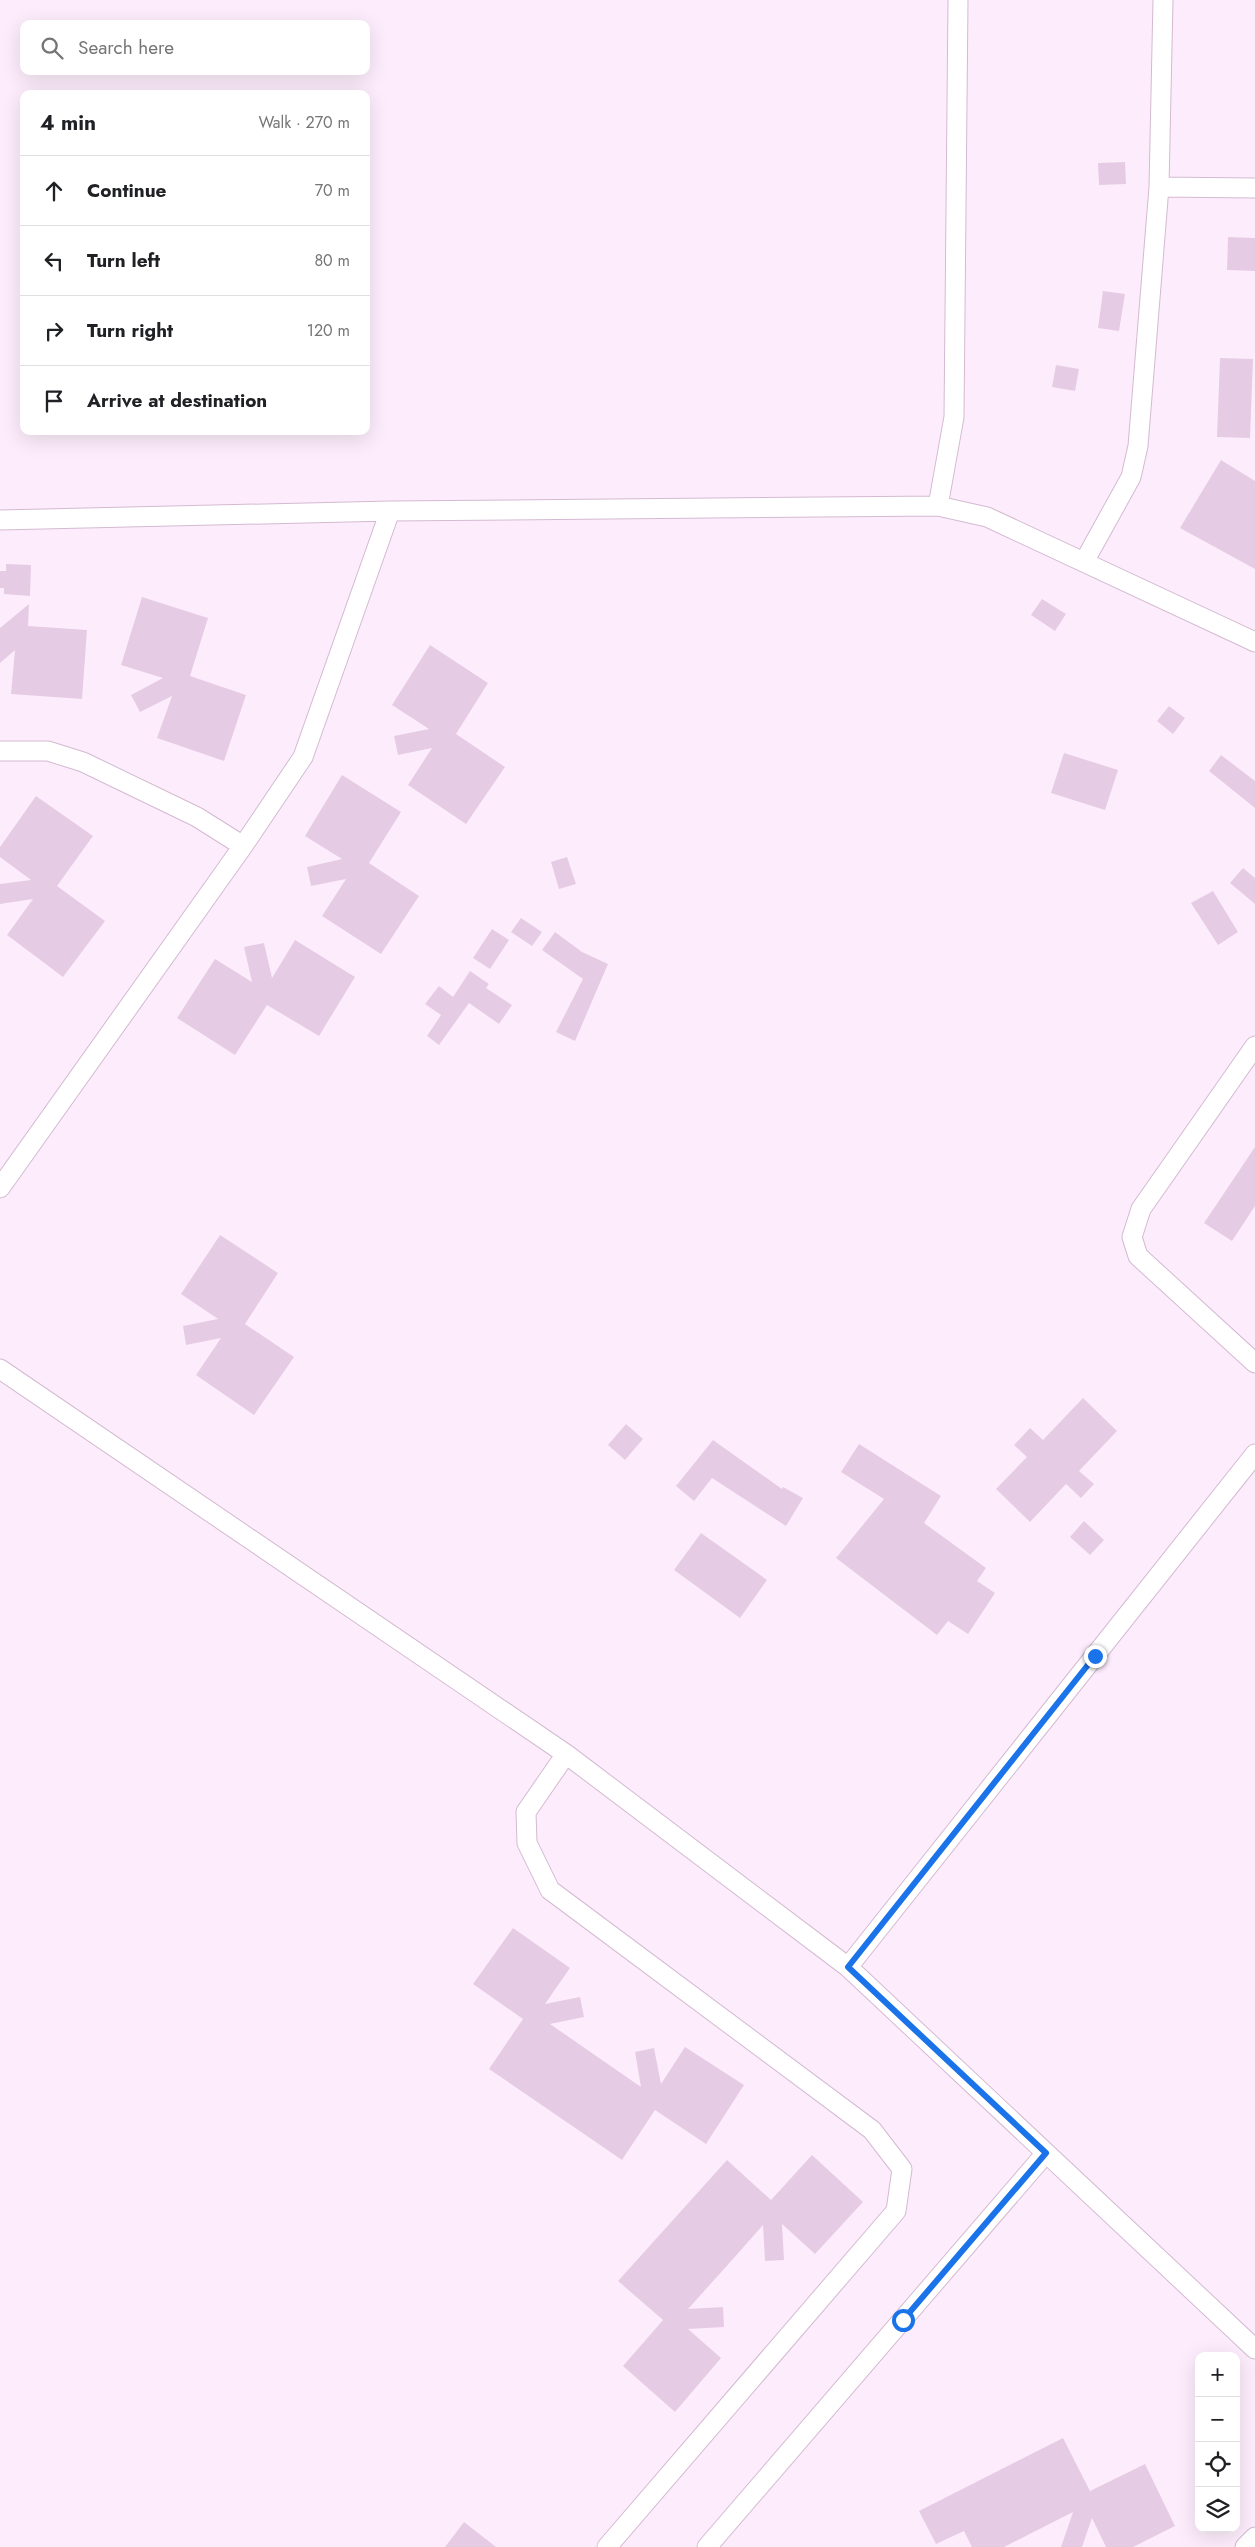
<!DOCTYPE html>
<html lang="en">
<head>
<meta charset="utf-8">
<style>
	body { margin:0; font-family:Jost,sans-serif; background:#f2f2f2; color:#202124 }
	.controls { position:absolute; right:15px; bottom:15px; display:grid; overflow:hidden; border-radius:10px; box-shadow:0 5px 20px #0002 }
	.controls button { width:45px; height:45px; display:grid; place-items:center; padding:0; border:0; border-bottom:1px solid #e0e0e0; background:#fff; color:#202124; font:25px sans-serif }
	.stop { position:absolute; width:15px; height:15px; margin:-11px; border:4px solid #1a73e8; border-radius:50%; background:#fff }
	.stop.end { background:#1a73e8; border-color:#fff; box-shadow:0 1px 5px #0008 }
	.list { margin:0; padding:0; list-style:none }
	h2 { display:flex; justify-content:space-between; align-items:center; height:65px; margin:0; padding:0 20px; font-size:21px }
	h2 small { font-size:16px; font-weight:400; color:#757577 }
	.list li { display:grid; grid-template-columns:32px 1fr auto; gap:15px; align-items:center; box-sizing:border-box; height:70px; padding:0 20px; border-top:1px solid #e0e0e0 }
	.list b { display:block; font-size:19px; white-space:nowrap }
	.list em { font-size:16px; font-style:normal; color:#757577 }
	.icon { flex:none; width:28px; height:28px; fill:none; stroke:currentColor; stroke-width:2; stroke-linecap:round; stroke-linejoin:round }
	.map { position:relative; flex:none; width:1255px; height:2547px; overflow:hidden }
	.search { position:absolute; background:#fff; box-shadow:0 5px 20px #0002; left:20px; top:20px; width:350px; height:55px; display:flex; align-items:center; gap:12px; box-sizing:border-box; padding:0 18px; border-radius:10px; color:#757577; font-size:19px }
	.panel { position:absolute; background:#fff; box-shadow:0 5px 20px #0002; left:20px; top:90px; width:350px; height:345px; border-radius:10px }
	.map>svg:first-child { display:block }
</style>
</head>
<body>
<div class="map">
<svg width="1255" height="2547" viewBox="0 0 1255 2547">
	<rect width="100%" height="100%" fill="#fdedfc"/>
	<path fill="#e5cce4" d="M1125,162L1126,184L1099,185L1098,163Z
		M1228,237L1255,238V271L1227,270Z
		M1103,291L1125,294L1119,331L1098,328Z
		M1220,358L1253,359L1250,438L1217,437Z
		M1056,365L1079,369L1075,391L1052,387Z
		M1221,460L1255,481V569L1180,528Z
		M6,564L31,565L30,596L4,594V588H0V571H6Z
		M142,597L208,618L190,676L246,695L224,761L157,738L172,696L140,712L131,695L163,678L121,665Z
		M1042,599L1066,614L1055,631L1031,615Z
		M29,604L28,626L87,630L82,699L11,694L15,650L0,663V628Z
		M430,645L488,683L456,734L505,767L466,824L408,785L432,748L398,755L394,736L429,729L392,705Z
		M1169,706L1185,718L1173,734L1157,721Z
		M1064,753L1118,770L1105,810L1051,793Z
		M1221,755L1255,781V808L1209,771Z
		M342,775L401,812L369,863L419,896L381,954L322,916L346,879L311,886L307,867L342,859L305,836Z
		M36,796L93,836L57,886L105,921L63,977L7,935L33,899L0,904V884L31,880L0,857V847Z
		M567,857L576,884L559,889L551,862Z
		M1243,868L1255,878V904L1230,883Z
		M1213,891L1238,932L1218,945L1191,903Z
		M521,918L542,932L532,946L511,932Z
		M492,929L509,940L490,969L473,958Z
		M555,932L582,952L608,964L575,1041L556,1032L583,979L542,950Z
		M295,940L355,977L319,1036L267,1005L235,1055L177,1018L215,959L252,982L244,947L264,943L272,978Z
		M470,971L489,984L486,988L512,1005L499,1024L469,1003L439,1045L427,1036L441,1015L425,1004L439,986L453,997Z
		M1255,1147V1206L1232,1241L1204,1223Z
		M220,1235L278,1273L245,1324L294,1357L254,1415L196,1375L221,1338L186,1345L183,1326L218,1319L181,1294Z
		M1083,1398L1117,1431L1079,1471L1094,1484L1081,1498L1066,1484L1030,1522L996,1489L1027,1457L1014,1445L1030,1428L1043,1440Z
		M626,1424L643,1439L625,1460L608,1445Z
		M713,1440L782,1489L783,1487L803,1498L786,1526L712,1478L694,1501L676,1486Z
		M859,1444L941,1496L924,1523L986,1568L977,1581L995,1593L968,1634L948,1621L937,1635L836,1558L884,1499L841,1472Z
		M1084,1521L1104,1540L1090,1555L1070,1537Z
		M701,1533L767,1580L740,1618L674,1570Z
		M513,1928L570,1968L545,2004L580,1997L584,2017L550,2024L641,2087L635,2052L654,2048L661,2084L685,2047L744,2085L706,2144L655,2110L622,2160L489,2069L523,2019L473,1984Z
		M812,2155L863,2202L815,2254L782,2224L784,2260L765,2261L763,2225L733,2259L688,2309L723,2307L724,2327L688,2329L721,2358L675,2412L623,2366L663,2320L618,2281L727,2160L771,2200Z
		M1063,2438L1090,2491L1145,2464L1175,2526L1133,2547H1106L1092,2518L1082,2547H1061L1073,2512L1004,2547H972L964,2531L936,2544L919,2511Z
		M464,2522L496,2547H445Z"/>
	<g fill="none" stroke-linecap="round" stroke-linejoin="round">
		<defs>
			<path id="street" d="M1159,187L1255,188
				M938,506L954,417L958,0
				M0,520L390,511
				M1084,562L1131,477L1138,446L1159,187L1163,0
				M0,751H48L83,762L197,817L243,846
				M1255,1046L1141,1209L1132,1237L1138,1256L1255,1363
				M0,1188L243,846L303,757L390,511L938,506L987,517L1255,642
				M0,1369L566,1754L848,1967L1255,2349
				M566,1754L526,1812L527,1843L550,1890L872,2130L902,2169L896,2211L607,2547
				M848,1967L1255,1454
				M707,2547L1046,2153
				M1245,2547L1255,2537"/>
		</defs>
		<use href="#street" stroke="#d3bad2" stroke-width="21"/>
		<use href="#street" stroke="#fff" stroke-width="19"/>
	</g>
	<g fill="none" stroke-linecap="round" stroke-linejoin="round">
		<path stroke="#1a73e8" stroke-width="6" d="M903,2320L1046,2153L848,1967L1095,1656"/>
	</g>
</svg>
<div class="controls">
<button>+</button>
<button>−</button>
<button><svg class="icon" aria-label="locate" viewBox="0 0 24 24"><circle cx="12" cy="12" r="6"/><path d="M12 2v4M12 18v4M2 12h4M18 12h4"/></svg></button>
<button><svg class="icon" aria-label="layers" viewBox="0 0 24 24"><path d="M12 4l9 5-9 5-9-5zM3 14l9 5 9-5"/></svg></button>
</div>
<div class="stop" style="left:903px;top:2320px"></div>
<div class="stop end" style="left:1095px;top:1656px"></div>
<div class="search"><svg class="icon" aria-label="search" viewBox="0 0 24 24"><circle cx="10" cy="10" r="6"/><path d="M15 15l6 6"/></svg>Search here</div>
<section class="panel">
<h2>4 min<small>Walk · 270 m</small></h2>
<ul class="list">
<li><svg class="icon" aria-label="ahead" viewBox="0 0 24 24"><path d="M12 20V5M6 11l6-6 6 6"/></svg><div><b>Continue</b></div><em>70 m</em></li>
<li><svg class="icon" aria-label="left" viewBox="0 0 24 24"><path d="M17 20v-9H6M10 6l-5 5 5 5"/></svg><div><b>Turn left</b></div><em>80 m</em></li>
<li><svg class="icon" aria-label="right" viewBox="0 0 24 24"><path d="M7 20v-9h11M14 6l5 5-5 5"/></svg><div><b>Turn right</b></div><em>120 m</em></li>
<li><svg class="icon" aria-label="arrive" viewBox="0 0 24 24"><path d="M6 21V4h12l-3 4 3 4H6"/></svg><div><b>Arrive at destination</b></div></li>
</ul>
</section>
</div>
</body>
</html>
